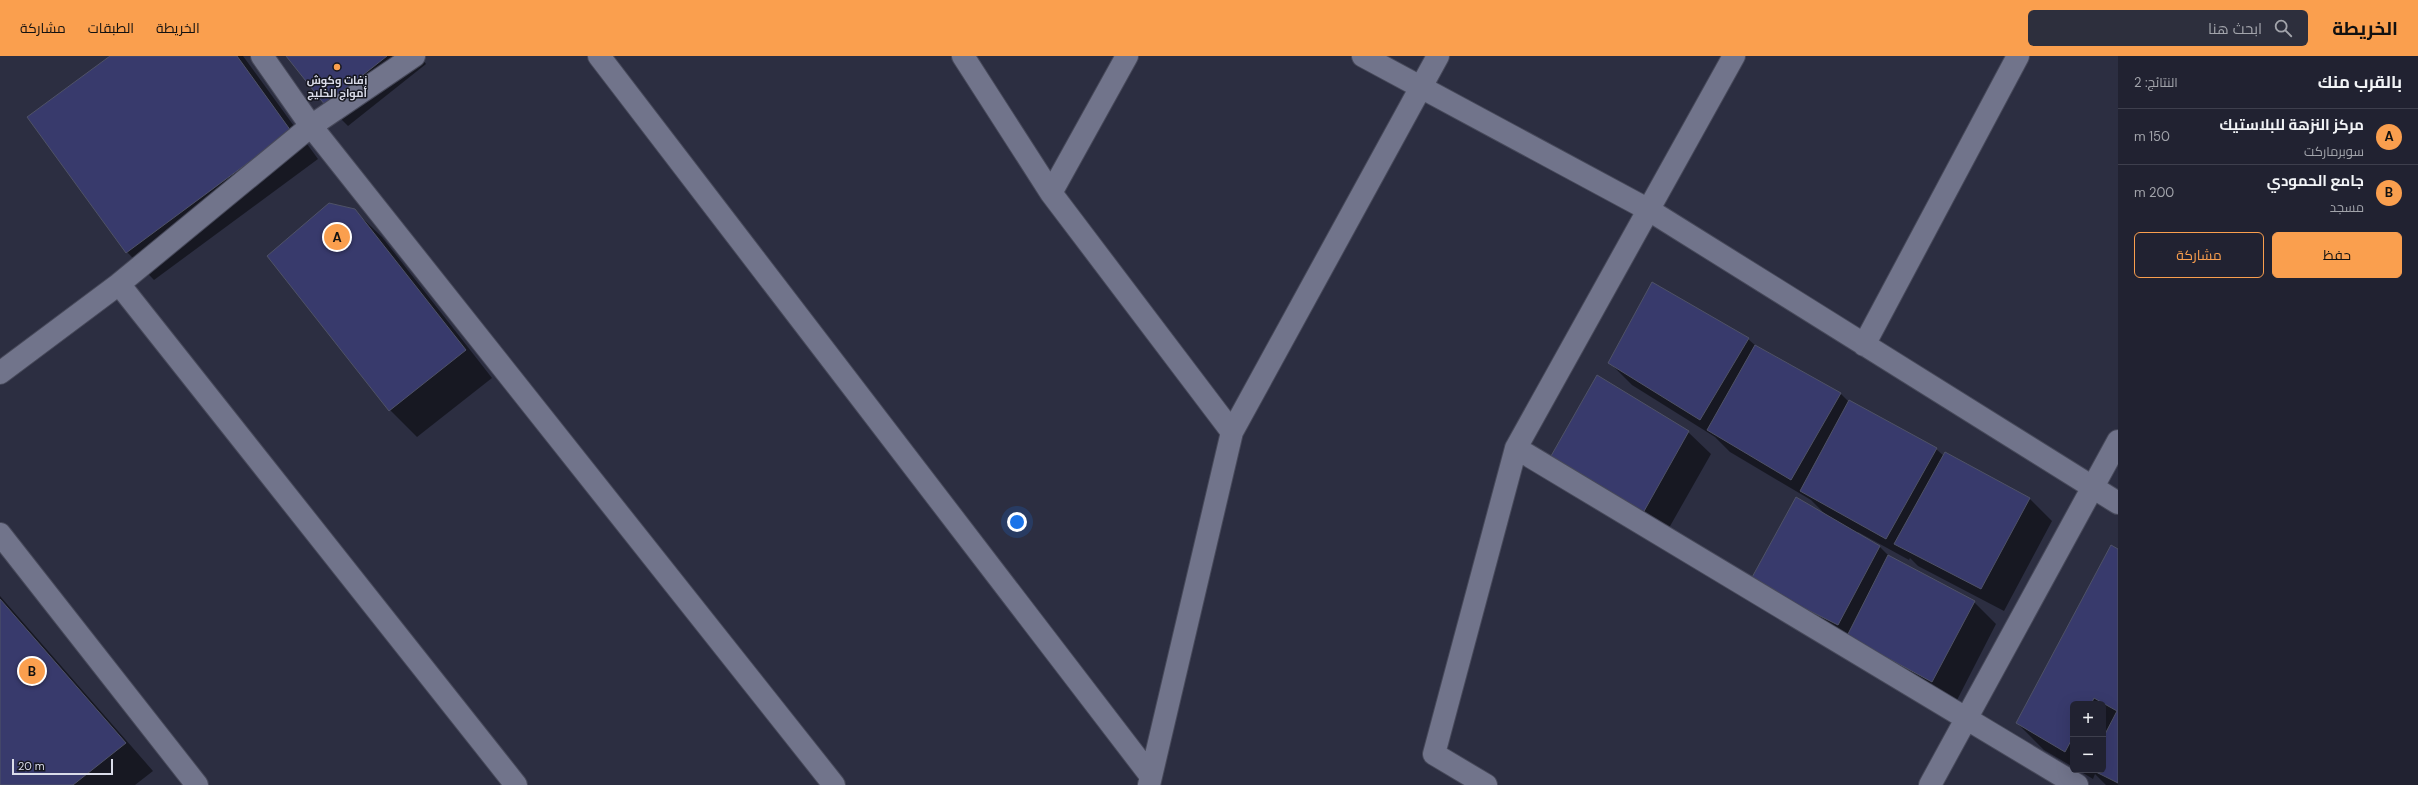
<!DOCTYPE html>
<html lang="ar">
<head>
<meta charset="utf-8">
<style>
	body { margin:0; font-family:"DM Sans",Cairo,sans-serif; background:#2d2f3d; color:#f1f3f6; direction:rtl }
	.controls { position:absolute; right:12px; bottom:12px; display:grid; overflow:hidden; border-radius:6px; box-shadow:0 4px 16px #0002 }
	.controls button { width:36px; height:36px; display:grid; place-items:center; padding:0; border:0; border-bottom:1px solid #3e3f4d; background:#212231; color:#f1f3f6; font:20px sans-serif }
	.scale { position:absolute; left:12px; bottom:10px; width:101px; box-sizing:border-box; padding-left:4px; border:2px solid #dadce9; border-top:0; font-size:11px; line-height:14px; white-space:nowrap; color:#dadce9; -webkit-text-stroke:3px #161720; paint-order:stroke }
	.you { position:absolute; left:1017px; top:466px; width:14px; height:14px; margin:-10px; border:3px solid #fff; border-radius:50%; background:#1a73e8; box-shadow:0 0 0 6px #1a73e833 }
	.badge { display:grid; place-items:center; width:26px; height:26px; border-radius:50%; background:#fa9f4e; color:#111; font-size:13px; font-weight:700 }
	.pin { position:absolute; translate:-50% -50%; border:2px solid #fff; box-shadow:0 1px 4px #0006 }
	.list { margin:0; padding:0; list-style:none }
	h2 { display:flex; justify-content:space-between; align-items:center; height:52px; margin:0; padding:0 16px; font-size:17px }
	h2 small { font-size:13px; font-weight:400; color:#a2a4ab }
	.list li { display:grid; grid-template-columns:26px 1fr auto; gap:12px; align-items:center; box-sizing:border-box; height:56px; padding:0 16px; border-top:1px solid #3e3f4d }
	.list b { display:block; font-size:15px; white-space:nowrap }
	.list p { margin:0; font-size:13px; white-space:nowrap; color:#a2a4ab }
	.list em { font-size:13px; font-style:normal; color:#a2a4ab }
	.actions { display:flex; gap:8px; padding:12px 16px }
	.actions a { flex:1; padding:9px 0; border:1px solid #fa9f4e; border-radius:6px; text-align:center; font-size:14px; color:#fa9f4e }
	.actions .main { background:#fa9f4e; color:#111 }
	.icon { flex:none; width:22px; height:22px; fill:none; stroke:currentColor; stroke-width:2; stroke-linecap:round; stroke-linejoin:round }
	.map { position:relative; flex:none; width:2118px; height:729px; overflow:hidden; direction:ltr }
	header { display:flex; align-items:center; gap:24px; box-sizing:border-box; height:56px; padding:0 20px; background:#fa9f4e; color:#111 }
	header strong { font-size:19px }
	nav { display:flex; gap:22px; margin-inline-start:auto; font-size:14px }
	.search { width:280px; height:36px; background:#2d2f3d; display:flex; align-items:center; gap:10px; box-sizing:border-box; padding:0 14px; border-radius:6px; color:#a2a4ab; font-size:15px }
	main { display:flex }
	aside { flex:1; background:#212231 }
	.map>svg:first-child { display:block }
</style>
</head>
<body>
<header>
<strong>الخريطة</strong>
<div class="search"><svg class="icon" aria-label="search" viewBox="0 0 24 24"><circle cx="10" cy="10" r="6"/><path d="M15 15l6 6"/></svg>ابحث هنا</div>
<nav><a>الخريطة</a><a>الطبقات</a><a>مشاركة</a></nav>
</header>
<main>
<aside>
<h2>بالقرب منك<small>النتائج: 2</small></h2>
<ul class="list">
<li><span class="badge">A</span><div><b>مركز النزهة للبلاستيك</b><p>سوبرماركت</p></div><em>150 m</em></li>
<li><span class="badge">B</span><div><b>جامع الحمودي</b><p>مسجد</p></div><em>200 m</em></li>
</ul>
<div class="actions"><a class="main">حفظ</a><a>مشاركة</a></div>
</aside>
<div class="map">
<svg width="2118" height="729" viewBox="0 0 2118 729">
	<rect width="100%" height="100%" fill="#2c2e41"/>
	<path fill="#0007" d="M112,0H243L318,103L154,224L127,196Z
		M288,0H420L426,8L348,70L326,48Z
		M354,154L382,181L492,322L417,381L390,354Z
		M1748,283L1756,290L1841,338L1849,346L1936,393L1944,400L2029,442L2052,465L2004,555L1918,510L1910,502L1909,504L1858,476L1857,477L1880,491L1890,501L1974,546L1996,568L1955,648L1774,547L1826,459L1811,444L1730,396L1715,381L1632,329L1609,306Z
		M1688,376L1711,398L1665,479L1575,422L1552,400Z
		M2118,494V729H2106L2095,718L2093,723L2078,714H2103V648H2073V711L2044,694L2017,667Z
		M0,540L153,715L135,729H0Z"/>
	<path fill="#383a6c" stroke="#4f5267" d="M110,0H237L291,75L126,197L27,61Z
		M286,0H387L325,49Z
		M329,147L355,153L466,294L389,355L267,200Z
		M1652,226L1749,282L1700,364L1608,307Z
		M1755,289L1841,337L1791,424L1707,374Z
		M1597,319L1689,375L1643,457L1551,400Z
		M1849,344L1937,392L1886,483L1800,435Z
		M1945,396L2030,442L1981,533L1894,488Z
		M1796,441L1880,490L1838,569L1750,525Z
		M2111,489L2118,493V727L2092,714H2103V682L2117,655L2094,642L2091,648H2073V681L2065,696L2016,667Z
		M1888,499L1975,545L1932,626L1847,580Z
		M0,543L126,687L73,729H0Z"/>
	<g fill="none" stroke-linecap="round" stroke-linejoin="round">
		<defs>
			<path id="minor" d="M262,0L311,70L834,729
				M599,0L1150,719
				M963,0L1051,137L1232,376
				M1363,0L1649,154L2118,447
				M1051,137L1127,0
				M119,228L516,729
				M1864,289L2018,0
				M0,317L119,228L311,70L414,0
				M1516,392L2077,729
				M0,478L197,729
				M1149,729L1232,376L1438,0
				M1486,729L1434,698L1516,392L1734,0
				M1930,729L2118,385"/>
		</defs>
		<use href="#minor" stroke="#47495a" stroke-width="24"/>
		<use href="#minor" stroke="#71748b" stroke-width="22"/>
	</g>
	<circle fill="#fa9f4e" stroke="#161720" stroke-width="1.5" cx="337" cy="11" r="4"/>
	<g text-anchor="middle" dominant-baseline="central" stroke-width="3" stroke-linejoin="round" paint-order="stroke">
		<g font-size="11" font-weight="bold" fill="#dadce9" stroke="#161720">
			<text x="337" y="24">زفات وكوش<tspan x="337" dy="13">أمواج الخليج</tspan></text>
		</g>
	</g>
</svg>
<div class="controls">
<button>+</button>
<button>−</button>
</div>
<div class="scale">20 m</div>
<div class="you"></div>
<div class="pin badge" style="left:337px;top:181px">A</div>
<div class="pin badge" style="left:32px;top:615px">B</div>
</div>
</main>
</body>
</html>
